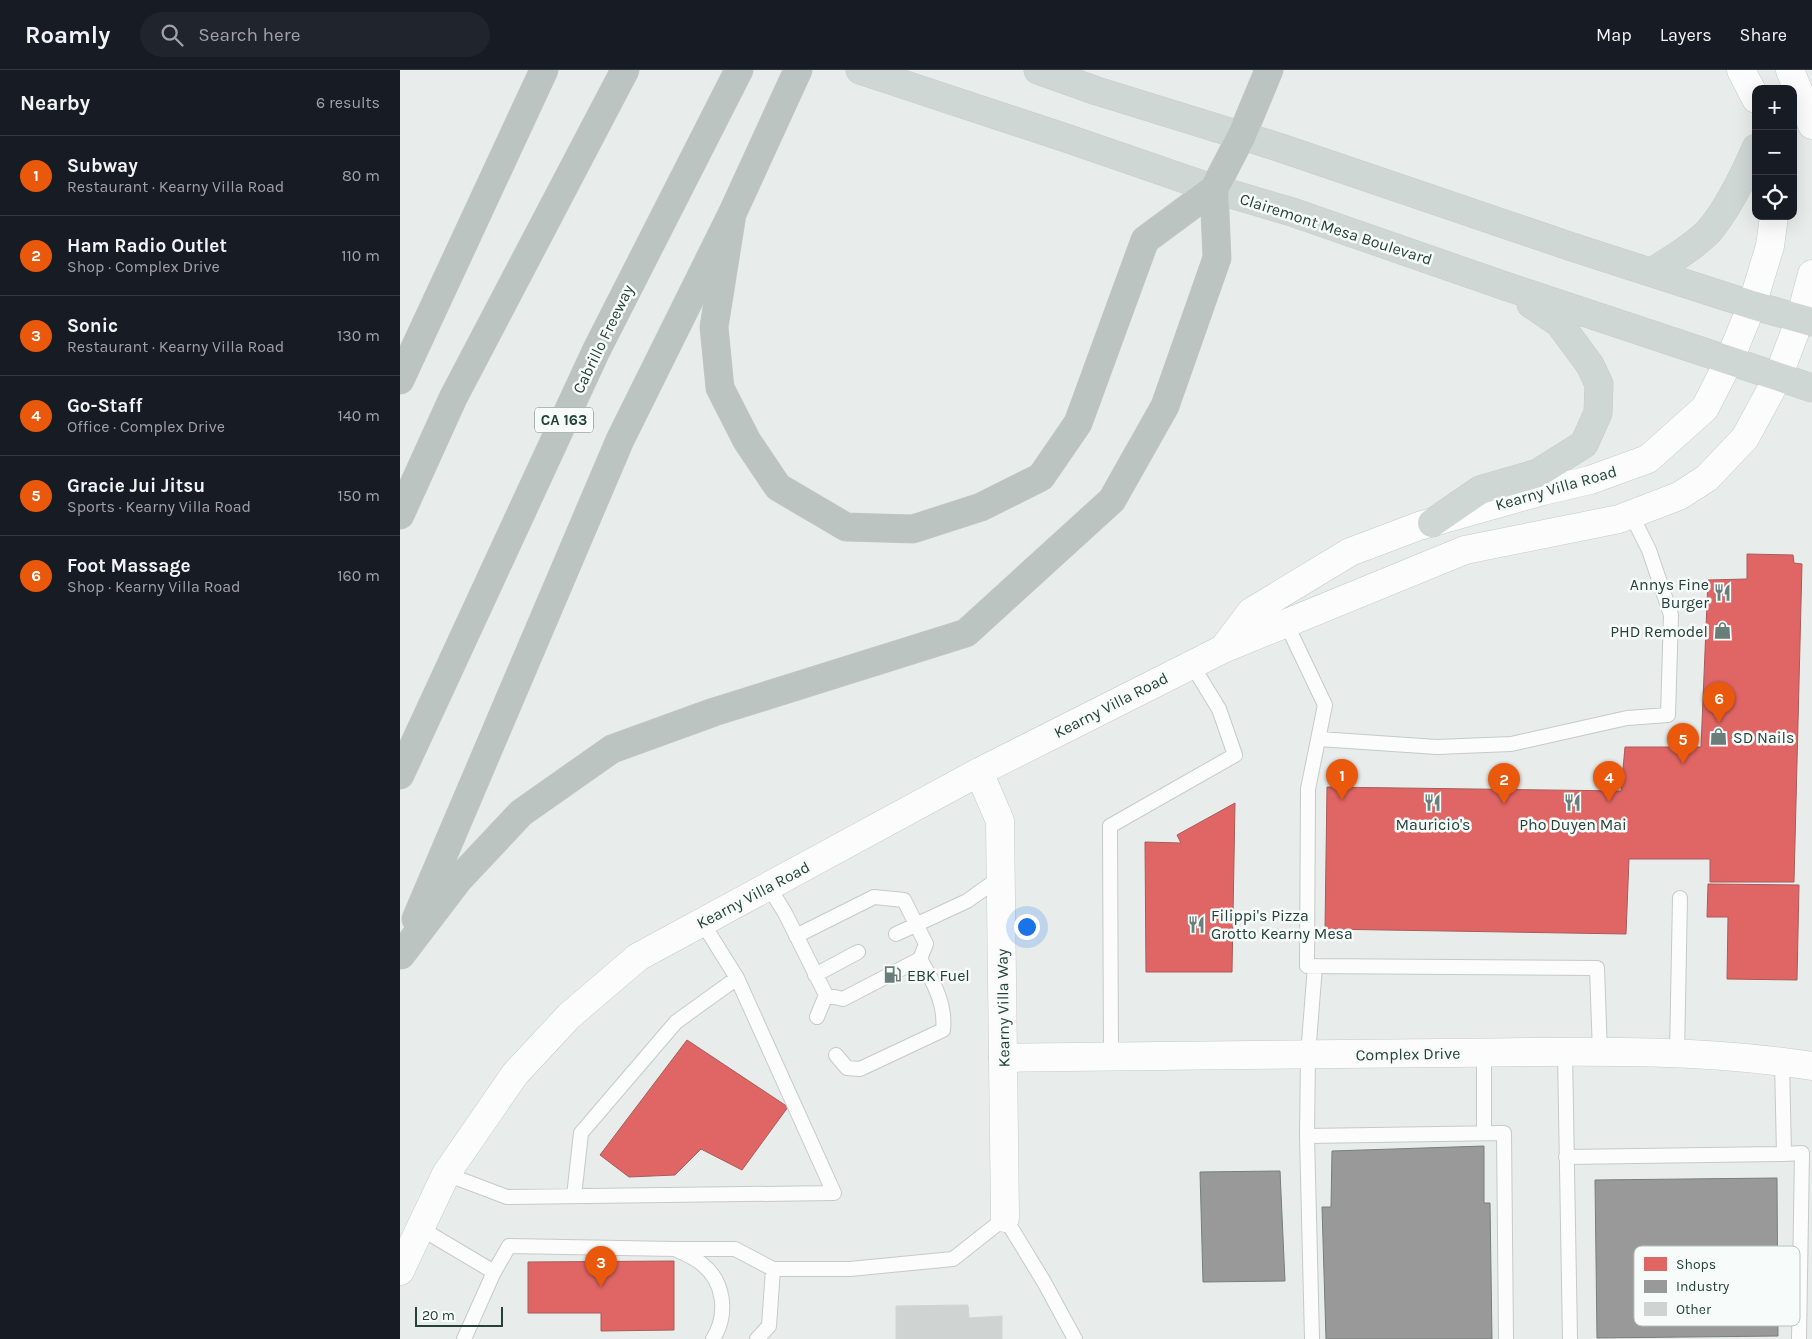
<!DOCTYPE html>
<html lang="en">
<head>
<meta charset="utf-8">
<style>
	body { margin:0; font-family:Karla,sans-serif; background:#20242c; color:#f1f3f6 }
	.controls { position:absolute; right:15px; top:15px; display:grid; overflow:hidden; border-radius:10px; box-shadow:0 5px 20px #0002 }
	.controls button { width:45px; height:45px; display:grid; place-items:center; padding:0; border:0; border-bottom:1px solid #363941; background:#171b24; color:#f1f3f6; font:25px sans-serif }
	.scale { position:absolute; left:15px; bottom:12px; width:88px; box-sizing:border-box; padding-left:5px; border:2px solid #24423a; border-top:0; font-size:14px; line-height:18px; white-space:nowrap; color:#24423a; -webkit-text-stroke:4px #f7fbf9; paint-order:stroke }
	.you { position:absolute; left:626px; top:856px; width:18px; height:18px; margin:-12px; border:4px solid #fff; border-radius:50%; background:#1a73e8; box-shadow:0 0 0 8px #1a73e833 }
	.badge { display:grid; place-items:center; width:32px; height:32px; border-radius:50%; background:#ea580c; color:#fff; font-size:16px; font-weight:700 }
	.pin { position:absolute; translate:-50% -41px; filter:drop-shadow(0 1px 2px #0008) }
	.pin::after { content:''; position:absolute; top:26px; width:18px; height:15px; background:inherit; clip-path:polygon(0 0,100% 0,50% 100%) }
	.list { margin:0; padding:0; list-style:none }
	h2 { display:flex; justify-content:space-between; align-items:center; height:65px; margin:0; padding:0 20px; font-size:21px }
	h2 small { font-size:16px; font-weight:400; color:#9ea1a6 }
	.list li { display:grid; grid-template-columns:32px 1fr auto; gap:15px; align-items:center; box-sizing:border-box; height:80px; padding:0 20px; border-top:1px solid #363941 }
	.list b { display:block; font-size:19px; white-space:nowrap }
	.list p { margin:0; font-size:16px; white-space:nowrap; color:#9ea1a6 }
	.list em { font-size:16px; font-style:normal; color:#9ea1a6 }
	.icon { flex:none; width:28px; height:28px; fill:none; stroke:currentColor; stroke-width:2; stroke-linecap:round; stroke-linejoin:round }
	.map { position:relative; flex:none; width:1412px; height:1269px; overflow:hidden }
	header { display:flex; align-items:center; gap:30px; box-sizing:border-box; height:70px; padding:0 25px; background:#171b24; border-bottom:1px solid #363941 }
	header strong { font-size:24px }
	nav { display:flex; gap:28px; margin-inline-start:auto; font-size:18px }
	.search { width:350px; height:45px; background:#20242c; display:flex; align-items:center; gap:12px; box-sizing:border-box; padding:0 18px; border-radius:28px; color:#9ea1a6; font-size:19px }
	main { display:flex }
	aside { flex:1; background:#171b24 }
	.map>svg:first-child { display:block }
</style>
</head>
<body>
<header>
<strong>Roamly</strong>
<div class="search"><svg class="icon" aria-label="search" viewBox="0 0 24 24"><circle cx="10" cy="10" r="6"/><path d="M15 15l6 6"/></svg>Search here</div>
<nav><a>Map</a><a>Layers</a><a>Share</a></nav>
</header>
<main>
<aside>
<h2>Nearby<small>6 results</small></h2>
<ul class="list">
<li><span class="badge">1</span><div><b>Subway</b><p>Restaurant · Kearny Villa Road</p></div><em>80 m</em></li>
<li><span class="badge">2</span><div><b>Ham Radio Outlet</b><p>Shop · Complex Drive</p></div><em>110 m</em></li>
<li><span class="badge">3</span><div><b>Sonic</b><p>Restaurant · Kearny Villa Road</p></div><em>130 m</em></li>
<li><span class="badge">4</span><div><b>Go-Staff</b><p>Office · Complex Drive</p></div><em>140 m</em></li>
<li><span class="badge">5</span><div><b>Gracie Jui Jitsu</b><p>Sports · Kearny Villa Road</p></div><em>150 m</em></li>
<li><span class="badge">6</span><div><b>Foot Massage</b><p>Shop · Kearny Villa Road</p></div><em>160 m</em></li>
</ul>
</aside>
<div class="map">
<svg width="1412" height="1269" viewBox="0 0 1412 1269">
	<rect width="100%" height="100%" fill="#e8edeb"/>
	<path fill="#e06666" stroke="#a85b59" d="M1347,484L1393,485L1394,493L1402,494L1394,812H1310V789H1229L1226,864L925,859L927,717L1221,721L1225,677H1301L1308,510L1347,509Z
		M835,733L832,902H746L745,772L781,773L777,765Z
		M1308,814L1399,815L1397,910L1327,909L1328,847H1307Z
		M287,970L388,1037L342,1100L301,1079L275,1105L229,1107L200,1085Z
		M274,1191V1260L201,1261V1243H128V1192Z"/>
	<path fill="#999" stroke="#767f7c" d="M1084,1076V1133H1090L1092,1269H926L922,1137H931L932,1081Z
		M880,1101L885,1211L803,1212L800,1102Z
		M1377,1108L1378,1266L1197,1268L1195,1110Z"/>
	<path fill="#cfd4d2" stroke="#d1d6d4" d="M568,1235L569,1248L602,1246V1269H496V1236Z"/>
	<g fill="none" stroke-linecap="round" stroke-linejoin="round">
		<defs>
			<path id="service" d="M886,553L925,635L908,719L907,896L1197,898L1200,983
				M919,669L1037,677L1111,674L1227,648L1268,645L1271,545L1249,480L1231,444
				M369,817L385,843L426,925L443,929L520,889L526,874L504,830L474,827L396,866
				M496,864L567,831L601,807
				M415,905L458,882
				M417,947L426,925
				M1084,983V1063
				M1165,983L1170,1269
				M1277,983L1280,828
				M436,985L447,998L460,999L543,960C546,934 533,911 520,889
				M711,986L710,756L835,685L819,639L792,595
				M1382,992L1384,1084L1402,1083L1399,1269
				M907,1066L1104,1063L1106,1269
				M1166,1087L1384,1084
				M46,1104L107,1127L434,1123L337,908L302,852
				M174,1126L181,1063L276,952L337,908
				M20,1158L94,1202
				M277,1180C286,1184 295,1188 302,1194C325,1212 328,1245 313,1269
				M64,1269L94,1202L109,1176L276,1179H335L373,1199H450L553,1189L605,1148L644,1212L675,1269
				M357,1269L369,1256L373,1199
				M912,1269L907,1066L908,985L915,896"/>
			<path id="minor" d="M603,988L605,1148"/>
			<path id="tertiary" d="M579,702L600,751L603,988C748,985 893,985 1039,983C1163,982 1289,977 1412,996"/>
			<path id="secondary" d="M1341,0L1356,29
				M1390,0L1412,55
				M823,579L851,542L950,482L1019,456L1143,421L1190,410L1248,389L1305,338L1329,291L1352,235L1370,176L1374,146
				M0,1201L46,1104L115,1004L169,946L238,887L579,702L823,579L1065,480L1219,449L1279,426L1307,408L1345,368L1378,307L1400,249L1412,204"/>
			<path id="primary" d="M460,0L666,68L814,119L892,142L1105,216L1412,318
				M638,0L697,21L878,77L1172,177L1352,235L1412,252
				M1252,202C1271,190 1292,178 1308,162C1326,142 1345,103 1356,78
				M1032,453L1080,420L1138,403L1184,374L1198,343L1199,314L1190,295L1159,253L1131,234"/>
			<path id="motorway" d="M332,144L314,257L320,318L347,371L378,417L446,457L513,459L581,437L641,407L678,353L745,170L814,119L842,65L869,0
				M0,310L144,0
				M0,445L53,328L225,0
				M0,705L196,281L339,0
				M16,849L220,370L332,144L398,0
				M1,885L59,809L121,743L212,679L314,642L566,563L712,430L765,336L817,188L814,119"/>
		</defs>
		<use href="#service" stroke="#c5cac8" stroke-width="16"/>
		<use href="#minor" stroke="#c5cac8" stroke-width="29"/>
		<use href="#tertiary" stroke="#c5cac8" stroke-width="29"/>
		<use href="#secondary" stroke="#c3cbc8" stroke-width="29"/>
		<use href="#primary" stroke="#c3ccc9" stroke-width="29"/>
		<use href="#motorway" stroke="#c3ccc9" stroke-width="29"/>
		<use href="#service" stroke="#fcfcfc" stroke-width="14"/>
		<use href="#minor" stroke="#fcfcfc" stroke-width="28"/>
		<use href="#tertiary" stroke="#fcfcfc" stroke-width="28"/>
		<use href="#secondary" stroke="#fcfcfc" stroke-width="28"/>
		<use href="#primary" stroke="#cfd7d5" stroke-width="28"/>
		<use href="#motorway" stroke="#bcc4c2" stroke-width="28"/>
	</g>
	<defs>
		<symbol id="restaurant-bare" viewBox="-9 -9 18 18"><path d="M-5-6h1v4h1v-4h1v4h1v-4h1v5L-1.5 .5V6h-2V.5L-5-1ZM5-6V6H3V1.5H1.5Q1.5-4 5-6Z" fill="#697e78" stroke="#f7fbf9" stroke-width="2.5" paint-order="stroke"/></symbol>
		<symbol id="shop-bare" viewBox="-9 -9 18 18"><path d="M-5-2.5h2.3a2.7 3.5 0 0 1 5.4 0H5L5.5 6h-11ZM-1.5-2.5h3a1.5 2.3 0 0 0-3 0Z" fill="#697e78" stroke="#f7fbf9" stroke-width="2.5" paint-order="stroke"/></symbol>
		<symbol id="fuel-bare" viewBox="-9 -9 18 18"><path d="M-5.5-6h7V0h2V4h1.3V-2.5L3-4.5l.8-.8L6-3V5H2.5V1h-1V6h-7ZM-4.2-4.7v3.2H.2V-4.7Z" fill="#697e78" stroke="#f7fbf9" stroke-width="2.5" paint-order="stroke"/></symbol>
	</defs>
	<g fill-rule="evenodd">
		<use href="#restaurant-bare" x="1310" y="510" width="25" height="25"/>
		<use href="#shop-bare" x="1310" y="548" width="25" height="25"/>
		<use href="#shop-bare" x="1306" y="654" width="25" height="25"/>
		<use href="#restaurant-bare" x="1160" y="720" width="25" height="25"/>
		<use href="#restaurant-bare" x="1020" y="720" width="25" height="25"/>
		<use href="#restaurant-bare" x="784" y="842" width="25" height="25"/>
		<use href="#fuel-bare" x="480" y="892" width="25" height="25"/>
	</g>
	<g text-anchor="middle" dominant-baseline="central" stroke-width="5" stroke-linejoin="round" paint-order="stroke">
		<rect fill="#f7fbf9" stroke="#637a73" stroke-width="1" x="135" y="337.5" width="58" height="25" rx="4"/>
		<g font-size="15" font-weight="bold" fill="#24423a">
			<text x="164" y="350">CA 163</text>
		</g>
		<g font-size="16" fill="#24423a" stroke="#f7fbf9">
			<text transform="translate(936 159) rotate(18)">Clairemont Mesa Boulevard</text>
			<text transform="translate(203 269) rotate(-64)">Cabrillo Freeway</text>
			<text transform="translate(1156 418) rotate(-16)">Kearny Villa Road</text>
			<text transform="translate(711 635) rotate(-27)">Kearny Villa Road</text>
			<text transform="translate(353 825) rotate(-28)">Kearny Villa Road</text>
			<text transform="translate(603 938) rotate(-91)">Kearny Villa Way</text>
			<text transform="translate(1008 984) rotate(-1)">Complex Drive</text>
		</g>
		<g font-size="16" fill="#24423a" stroke="#f7fbf9" text-anchor="start">
			<text x="1309" y="514" text-anchor="end">Annys Fine<tspan x="1309" dy="18">Burger</tspan></text>
			<text x="1308" y="561" text-anchor="end">PHD Remodel</text>
			<text x="1333" y="667">SD Nails</text>
			<text x="1033" y="754" text-anchor="middle">Mauricio's</text>
			<text x="1173" y="754" text-anchor="middle">Pho Duyen Mai</text>
			<text x="811" y="845">Filippi's Pizza<tspan x="811" dy="18">Grotto Kearny Mesa</tspan></text>
			<text x="507" y="905">EBK Fuel</text>
		</g>
	</g>
	<rect x="1234" y="1176" width="166" height="80" rx="8" fill="#f7fbf9" stroke="#b8c4c0" stroke-width="1"/>
	<rect x="1244" y="1187" width="23" height="14" fill="#e06666"/>
	<rect x="1244" y="1210" width="23" height="13" fill="#999"/>
	<rect x="1244" y="1232" width="23" height="14" fill="#cfd4d2"/>
	<g font-size="14" fill="#24423a">
		<text x="1276" y="1199">Shops</text>
		<text x="1276" y="1221">Industry</text>
		<text x="1276" y="1244">Other</text>
	</g>
</svg>
<div class="controls">
<button>+</button>
<button>−</button>
<button><svg class="icon" aria-label="locate" viewBox="0 0 24 24"><circle cx="12" cy="12" r="6"/><path d="M12 2v4M12 18v4M2 12h4M18 12h4"/></svg></button>
</div>
<div class="scale">20 m</div>
<div class="you"></div>
<div class="pin badge" style="left:942px;top:730px">1</div>
<div class="pin badge" style="left:1104px;top:734px">2</div>
<div class="pin badge" style="left:201px;top:1217px">3</div>
<div class="pin badge" style="left:1209px;top:732px">4</div>
<div class="pin badge" style="left:1283px;top:694px">5</div>
<div class="pin badge" style="left:1319px;top:653px">6</div>
</div>
</main>
</body>
</html>
